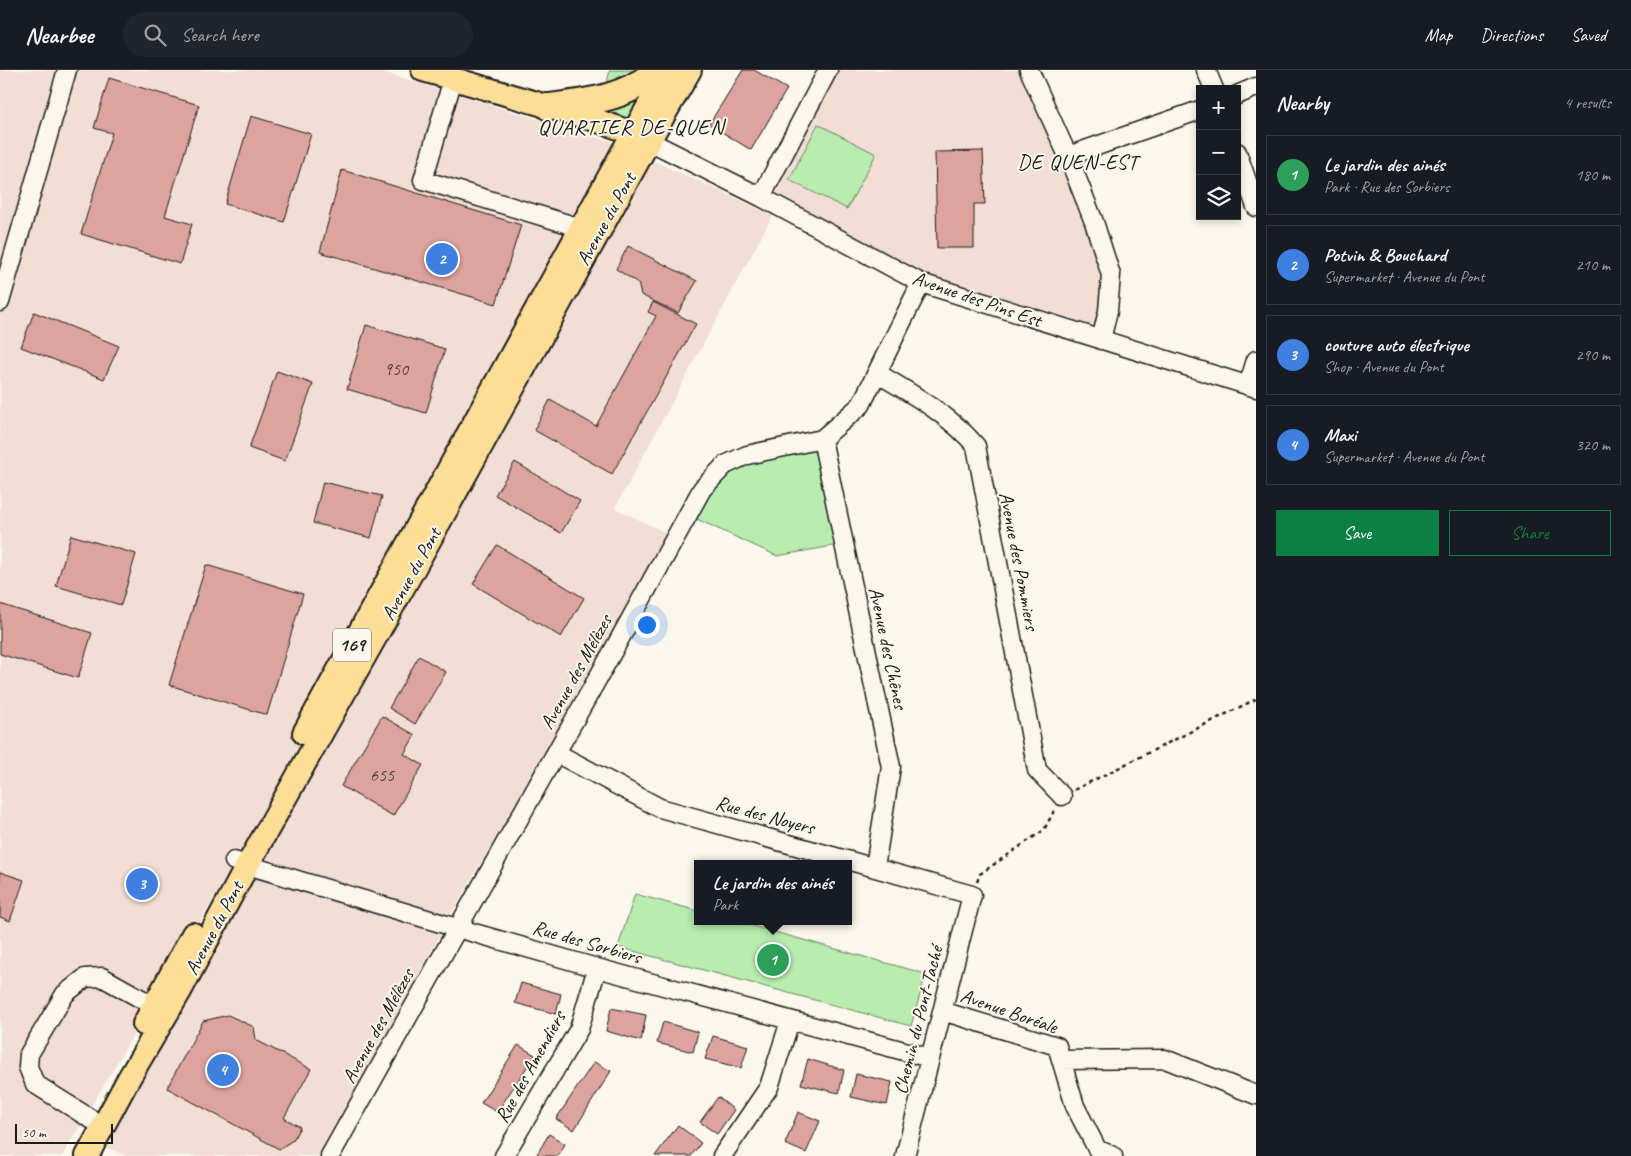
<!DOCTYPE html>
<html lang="en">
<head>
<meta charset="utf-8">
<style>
	body { margin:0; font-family:Caveat,sans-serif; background:#20242c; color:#f1f3f6 }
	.controls { position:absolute; right:15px; top:15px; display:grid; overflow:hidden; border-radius:0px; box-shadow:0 2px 8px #0003 }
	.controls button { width:45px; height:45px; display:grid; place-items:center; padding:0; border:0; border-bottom:1px solid #363941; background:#171b24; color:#f1f3f6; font:25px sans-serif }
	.scale { position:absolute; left:15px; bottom:12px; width:98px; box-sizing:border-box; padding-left:5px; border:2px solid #1c1c1c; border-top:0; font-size:14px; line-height:18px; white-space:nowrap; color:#1c1c1c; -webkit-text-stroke:4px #fbf7ec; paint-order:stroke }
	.you { position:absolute; left:646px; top:554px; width:18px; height:18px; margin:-12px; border:4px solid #fff; border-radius:50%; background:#1a73e8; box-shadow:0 0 0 8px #1a73e833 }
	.badge { display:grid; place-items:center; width:32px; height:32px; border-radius:50%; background:#0b8043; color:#fff; font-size:16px; font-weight:700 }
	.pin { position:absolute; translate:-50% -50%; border:2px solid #fff; box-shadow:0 1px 5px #0006 }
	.popup { position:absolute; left:694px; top:790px; width:158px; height:65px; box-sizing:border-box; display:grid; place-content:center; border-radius:0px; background:#171b24; filter:drop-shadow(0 1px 4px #0005); font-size:16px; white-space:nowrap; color:#9ea1a6 }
	.popup b { font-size:19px; color:#f1f3f6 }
	.popup::after { content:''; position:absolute; left:50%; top:100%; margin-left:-10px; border:10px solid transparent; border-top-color:#171b24 }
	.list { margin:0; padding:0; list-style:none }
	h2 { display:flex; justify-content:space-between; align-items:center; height:65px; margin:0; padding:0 20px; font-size:21px }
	h2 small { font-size:16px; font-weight:400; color:#9ea1a6 }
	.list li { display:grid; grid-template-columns:32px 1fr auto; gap:15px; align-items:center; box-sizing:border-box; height:80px; margin:0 10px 10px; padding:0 10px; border:1px solid #363941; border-radius:0px }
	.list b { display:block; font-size:19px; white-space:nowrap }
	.list p { margin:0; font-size:16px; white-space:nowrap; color:#9ea1a6 }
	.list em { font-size:16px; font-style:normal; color:#9ea1a6 }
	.actions { display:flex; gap:10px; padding:15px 20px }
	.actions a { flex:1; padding:11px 0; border:1px solid #0b8043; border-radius:0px; text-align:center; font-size:18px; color:#0b8043 }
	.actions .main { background:#0b8043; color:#fff }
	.icon { flex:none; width:28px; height:28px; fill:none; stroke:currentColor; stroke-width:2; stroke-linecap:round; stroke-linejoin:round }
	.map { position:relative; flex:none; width:1256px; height:1086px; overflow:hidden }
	header { display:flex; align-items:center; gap:30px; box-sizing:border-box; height:70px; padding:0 25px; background:#171b24; border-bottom:1px solid #363941 }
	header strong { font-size:24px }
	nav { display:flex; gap:28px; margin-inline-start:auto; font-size:18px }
	.search { width:350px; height:45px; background:#20242c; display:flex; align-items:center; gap:12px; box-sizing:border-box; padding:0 18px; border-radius:28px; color:#9ea1a6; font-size:19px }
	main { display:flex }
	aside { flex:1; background:#171b24 }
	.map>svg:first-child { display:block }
</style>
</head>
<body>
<header>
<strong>Nearbee</strong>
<div class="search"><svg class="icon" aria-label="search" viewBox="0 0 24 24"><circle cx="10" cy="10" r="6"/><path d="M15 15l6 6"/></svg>Search here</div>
<nav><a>Map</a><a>Directions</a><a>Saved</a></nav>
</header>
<main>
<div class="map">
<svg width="1256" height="1086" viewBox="0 0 1256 1086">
	<rect width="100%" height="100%" fill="#fbf7ec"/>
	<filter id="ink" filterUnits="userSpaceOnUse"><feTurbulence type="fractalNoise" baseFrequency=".02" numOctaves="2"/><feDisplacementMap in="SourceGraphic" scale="10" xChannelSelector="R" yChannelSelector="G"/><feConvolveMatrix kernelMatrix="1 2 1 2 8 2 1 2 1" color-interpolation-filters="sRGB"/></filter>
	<g filter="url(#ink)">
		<path fill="#f2ded5" d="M0,0H376L612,72L773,145L615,438L670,465L449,848L322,1086H126L91,1070L231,799L62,1086H0Z
			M828,0H1029L1111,205L1098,269L921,213L761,127Z"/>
		<path fill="#b8edaf" stroke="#6a8466" d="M610,0H659L626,52L600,43Z
			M818,54L876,84L847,139L789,110Z
			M820,371L844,474L777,486L690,446L725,395Z
			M635,824L698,841V851H735L926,904L911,956L618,877Z"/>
		<path fill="#dda39e" stroke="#1c1c1c" d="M743,0H754L787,19L751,80L709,54Z
			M109,8L199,35L165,146L192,154L180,194L81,164L112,63L94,58Z
			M251,46L311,64L284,152L225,134Z
			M983,81L985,134H974V178H937L935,82Z
			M342,100L521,155L496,234L320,182Z
			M628,176L697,211L678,243L641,225L638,213L616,199Z
			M653,232L696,254L612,404L534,360L550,330L596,356L656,246L648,242Z
			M34,242L119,276L104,309L21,277Z
			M366,255L445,279L426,343L347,319Z
			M277,301L313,314L285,391L249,378Z
			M515,392L580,431L561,463L495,425Z
			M323,412L382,426L371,468L313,453Z
			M71,465L136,484L121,535L56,516Z
			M497,475L584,528L561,567L473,514Z
			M206,495L303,524L267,645L169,615Z
			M0,534L92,563L78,608L0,584Z
			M419,586L446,602L415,654L389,638Z
			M382,646L415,665L404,684L423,695L393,746L341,716Z
			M0,802L24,810L10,851L0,847Z
			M521,913L561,924L556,944L515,933Z
			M611,938L646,945L641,971L606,961Z
			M228,945L254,957L256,970L311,999L284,1048L300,1057L293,1070L279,1079L167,1018L203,951Z
			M663,952L698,962L693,982L657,973Z
			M713,966L748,976L741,998L705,989Z
			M518,975L535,985L497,1042L481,1033Z
			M808,989L844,1000L839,1023L801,1014Z
			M594,992L611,1001L574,1060L556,1049Z
			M856,1004L892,1012L887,1035L851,1027Z
			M718,1027L734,1040L717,1064L700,1052Z
			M798,1042L820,1051L806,1083L785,1074Z
			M678,1055L701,1073L691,1086H655Z
			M549,1064L565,1074L558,1086H536Z"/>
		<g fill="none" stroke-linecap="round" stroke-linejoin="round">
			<defs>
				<path id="minor" d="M1029,0L1068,86L1094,152L1111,205L1108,241L1101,270
					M1206,0L1214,19
					M453,9L423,110L581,158
					M1237,25L1256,17
					M649,71L761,127L921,213L1256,318
					M1237,82L1256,137
					M1068,86L1200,40
					M761,127L828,0
					M0,232L67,0
					M877,303C912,324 950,345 976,376L1037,700L1062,726
					M1248,316L1256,290
					M822,369L891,697L875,797
					M556,683L660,738L972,825L905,1086
					M234,791L457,858L597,898L930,988
					M942,941L1057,976L1075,1036L1097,1079L1113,1086
					M1061,990L1165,989L1256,1025
					M91,1049L35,1014L28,997L29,984L65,924L85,908L102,907L154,936
					M330,1086L613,581L702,419L725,395L747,385L822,369L861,335L921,213
					M504,1086L579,959L597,898
					M722,1086L769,1017L790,951"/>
				<path id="major" d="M423,0L598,51L633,63L646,69
					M304,663L633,63L669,0
					M144,954L193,864
					M87,1086L129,1008L179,923L247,796L412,502L649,71L690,0"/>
				<path id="highway" d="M549,37C589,32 627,28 658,0"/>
			</defs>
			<use href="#minor" stroke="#1c1c1c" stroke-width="21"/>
			<use href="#major" stroke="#1c1c1c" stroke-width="26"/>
			<use href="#highway" stroke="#1c1c1c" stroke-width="30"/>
			<path stroke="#1c1c1c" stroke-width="2.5" stroke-dasharray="4 4" stroke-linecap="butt" d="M1074,720L1256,629
				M977,812L980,804L1044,760L1055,739"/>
			<use href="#minor" stroke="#fbf7ec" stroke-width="18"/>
			<use href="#major" stroke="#fcde96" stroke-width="22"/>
			<use href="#highway" stroke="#fcde96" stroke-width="26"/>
		</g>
	</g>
	<g text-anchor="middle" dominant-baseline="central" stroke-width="4" stroke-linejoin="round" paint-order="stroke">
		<g font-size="18" fill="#4c3e3c">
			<text x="396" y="299">950</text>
			<text x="382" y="705">655</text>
		</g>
		<rect fill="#fbf7ec" stroke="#5f5e5a" stroke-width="1" x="333" y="558.5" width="38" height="33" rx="4"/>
		<g font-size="19" font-weight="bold" fill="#1c1c1c">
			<text x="352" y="575">169</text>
		</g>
		<g font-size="20" fill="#1c1c1c" stroke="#fbf7ec">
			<text transform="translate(606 149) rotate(-61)">Avenue du Pont</text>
			<text transform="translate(977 229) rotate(19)">Avenue des Pins Est</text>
			<text transform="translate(1019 491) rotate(79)">Avenue des Pommiers</text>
			<text transform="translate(411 504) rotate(-61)">Avenue du Pont</text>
			<text transform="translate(888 578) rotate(78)">Avenue des Chênes</text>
			<text transform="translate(576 602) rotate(-61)">Avenue des Mélèzes</text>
			<text transform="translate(765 745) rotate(15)">Rue des Noyers</text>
			<text transform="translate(214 858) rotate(-62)">Avenue du Pont</text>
			<text transform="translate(587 872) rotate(16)">Rue des Sorbiers</text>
			<text transform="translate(1009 941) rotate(19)">Avenue Boréale</text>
			<text transform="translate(918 950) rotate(-76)">Chemin du Pont-Taché</text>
			<text transform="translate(378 956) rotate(-61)">Avenue des Mélèzes</text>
			<text transform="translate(530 997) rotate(-61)">Rue des Amendiers</text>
		</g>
		<g font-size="21" letter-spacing="1" fill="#1c1c1c" stroke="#fbf7ec">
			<text x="1078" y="92">DE QUEN-EST</text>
		</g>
		<g font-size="22" letter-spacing="1" fill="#1c1c1c" stroke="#fbf7ec">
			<text x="631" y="57">QUARTIER DE-QUEN</text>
		</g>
	</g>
</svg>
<div class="controls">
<button>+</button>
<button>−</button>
<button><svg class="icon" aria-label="layers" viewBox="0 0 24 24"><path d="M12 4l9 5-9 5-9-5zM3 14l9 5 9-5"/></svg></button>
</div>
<div class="scale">50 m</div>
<div class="you"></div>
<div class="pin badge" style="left:773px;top:890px;background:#2e9e5b">1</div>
<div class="popup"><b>Le jardin des ainés</b>Park</div>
<div class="pin badge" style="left:442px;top:189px;background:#3f7fe0">2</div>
<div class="pin badge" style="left:142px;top:814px;background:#3f7fe0">3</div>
<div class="pin badge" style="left:223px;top:1000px;background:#3f7fe0">4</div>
</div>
<aside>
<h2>Nearby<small>4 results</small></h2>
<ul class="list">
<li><span class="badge" style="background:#2e9e5b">1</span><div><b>Le jardin des ainés</b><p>Park · Rue des Sorbiers</p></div><em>180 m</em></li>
<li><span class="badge" style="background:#3f7fe0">2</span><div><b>Potvin &amp; Bouchard</b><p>Supermarket · Avenue du Pont</p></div><em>210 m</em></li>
<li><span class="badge" style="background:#3f7fe0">3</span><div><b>couture auto électrique</b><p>Shop · Avenue du Pont</p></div><em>290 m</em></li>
<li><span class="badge" style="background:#3f7fe0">4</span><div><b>Maxi</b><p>Supermarket · Avenue du Pont</p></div><em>320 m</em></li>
</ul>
<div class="actions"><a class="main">Save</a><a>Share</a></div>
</aside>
</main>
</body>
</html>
